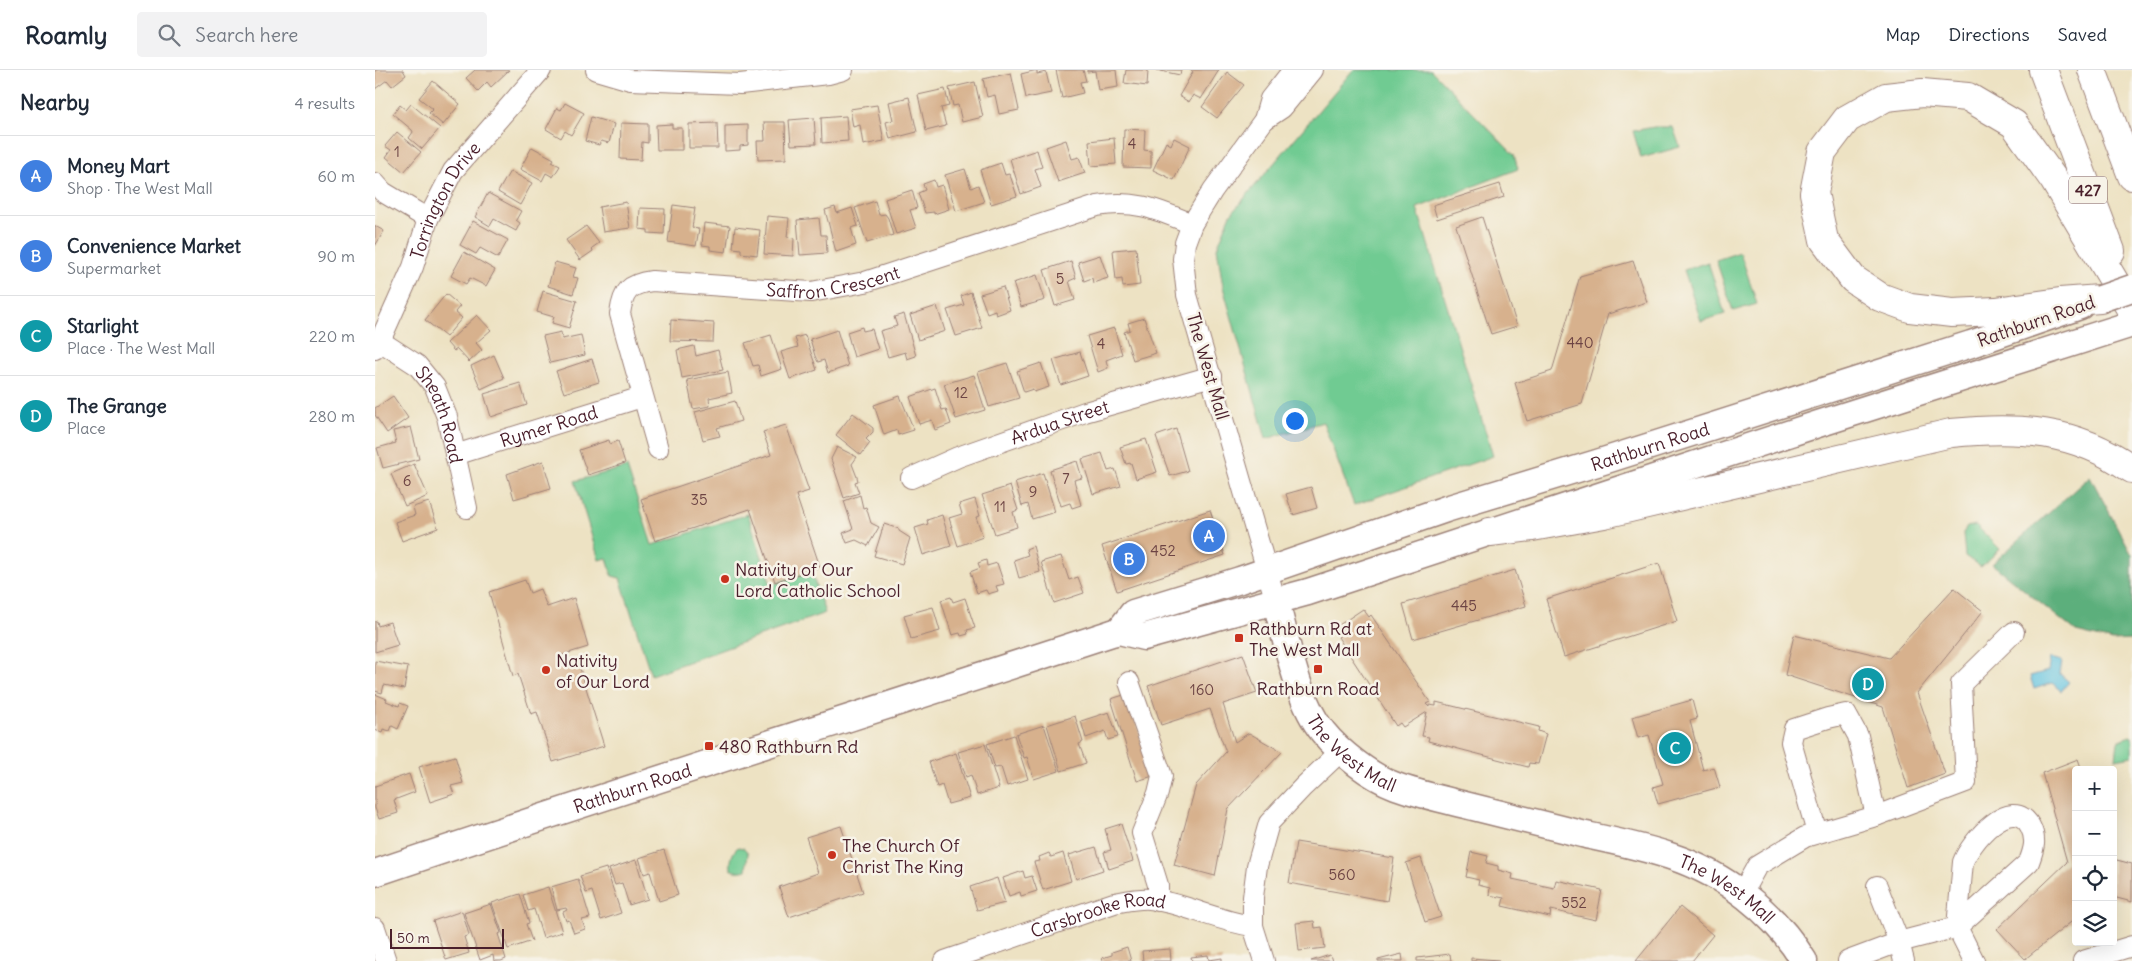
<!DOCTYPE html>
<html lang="en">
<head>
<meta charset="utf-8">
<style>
	body { margin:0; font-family:Delius,sans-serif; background:#f2f2f3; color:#1f2937 }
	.controls { position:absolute; right:15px; bottom:15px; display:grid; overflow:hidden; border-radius:5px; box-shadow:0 5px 20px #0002 }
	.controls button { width:45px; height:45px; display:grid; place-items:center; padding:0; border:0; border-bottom:1px solid #e0e1e3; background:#fff; color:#1f2937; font:25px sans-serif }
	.scale { position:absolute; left:15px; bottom:12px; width:114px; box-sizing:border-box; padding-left:5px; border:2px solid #4a1f2b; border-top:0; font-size:14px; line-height:18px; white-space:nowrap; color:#4a1f2b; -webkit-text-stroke:4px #f7f3e8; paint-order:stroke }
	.you { position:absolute; left:919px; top:350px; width:18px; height:18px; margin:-12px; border:4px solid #fff; border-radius:50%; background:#1a73e8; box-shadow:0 0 0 8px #1a73e833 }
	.badge { display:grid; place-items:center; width:32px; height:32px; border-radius:50%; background:#ea580c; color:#fff; font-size:16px; font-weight:700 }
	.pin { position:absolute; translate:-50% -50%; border:2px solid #fff; box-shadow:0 1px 5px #0006 }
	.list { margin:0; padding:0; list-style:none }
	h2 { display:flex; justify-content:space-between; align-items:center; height:65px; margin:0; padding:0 20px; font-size:21px }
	h2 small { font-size:16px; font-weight:400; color:#747a83 }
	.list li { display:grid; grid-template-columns:32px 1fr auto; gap:15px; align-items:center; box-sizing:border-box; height:80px; padding:0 20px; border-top:1px solid #e0e1e3 }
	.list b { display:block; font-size:19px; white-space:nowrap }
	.list p { margin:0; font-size:16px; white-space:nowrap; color:#747a83 }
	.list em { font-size:16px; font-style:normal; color:#747a83 }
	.icon { flex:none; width:28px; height:28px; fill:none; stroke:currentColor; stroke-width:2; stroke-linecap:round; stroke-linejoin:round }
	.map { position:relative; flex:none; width:1757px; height:891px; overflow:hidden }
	header { display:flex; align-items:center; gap:30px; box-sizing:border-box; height:70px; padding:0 25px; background:#fff; border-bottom:1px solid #e0e1e3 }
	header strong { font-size:24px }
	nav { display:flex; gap:28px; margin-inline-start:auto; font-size:18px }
	.search { width:350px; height:45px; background:#f2f2f3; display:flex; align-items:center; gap:12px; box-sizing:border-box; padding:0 18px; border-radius:5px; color:#747a83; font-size:19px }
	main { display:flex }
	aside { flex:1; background:#fff }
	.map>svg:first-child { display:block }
</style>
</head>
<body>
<header>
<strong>Roamly</strong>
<div class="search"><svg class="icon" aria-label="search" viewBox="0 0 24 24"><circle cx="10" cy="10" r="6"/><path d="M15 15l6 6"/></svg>Search here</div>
<nav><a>Map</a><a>Directions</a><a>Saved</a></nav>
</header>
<main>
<aside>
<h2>Nearby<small>4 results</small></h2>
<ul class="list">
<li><span class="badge" style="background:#3f7fe0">A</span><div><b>Money Mart</b><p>Shop · The West Mall</p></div><em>60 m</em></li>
<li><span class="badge" style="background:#3f7fe0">B</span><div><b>Convenience Market</b><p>Supermarket</p></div><em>90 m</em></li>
<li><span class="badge" style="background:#0f9aa8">C</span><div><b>Starlight</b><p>Place · The West Mall</p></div><em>220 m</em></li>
<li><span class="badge" style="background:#0f9aa8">D</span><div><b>The Grange</b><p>Place</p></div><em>280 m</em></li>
</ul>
</aside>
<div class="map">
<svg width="1757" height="891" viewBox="0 0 1757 891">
	<rect width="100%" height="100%" fill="#f7f3e8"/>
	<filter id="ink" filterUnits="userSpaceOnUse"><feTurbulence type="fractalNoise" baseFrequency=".02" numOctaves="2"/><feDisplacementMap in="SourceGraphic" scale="10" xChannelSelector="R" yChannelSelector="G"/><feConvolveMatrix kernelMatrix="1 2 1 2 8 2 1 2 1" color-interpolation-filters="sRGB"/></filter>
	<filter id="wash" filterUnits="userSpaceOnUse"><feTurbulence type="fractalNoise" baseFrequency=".0096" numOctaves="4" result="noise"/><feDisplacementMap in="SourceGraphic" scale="20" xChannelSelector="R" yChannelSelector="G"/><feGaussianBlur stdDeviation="1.12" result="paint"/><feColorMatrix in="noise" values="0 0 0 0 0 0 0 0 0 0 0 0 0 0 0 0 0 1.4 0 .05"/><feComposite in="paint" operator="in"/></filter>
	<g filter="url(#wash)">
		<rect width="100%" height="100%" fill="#ede2c3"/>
		<path fill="#70cb92" stroke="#5d755e" d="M978,0H1056L1139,85L1143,99L1042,138L1118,386L979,435L948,352L891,369L848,217L842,178L856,144Z
			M1279,57H1298L1305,77L1266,88L1258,61Z
			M1365,182L1382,234L1358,241L1341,190Z
			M1333,192L1350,244L1326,251L1309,200Z
			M252,397L277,475L373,444L396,515L436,501L450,543L276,605L245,508L237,506L232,488L224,490L200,411Z
			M1601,455L1625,479L1606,497L1590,486L1588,463L1592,457Z
			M1755,666L1757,667V686L1741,689L1743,671Z
			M363,777L369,778L373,783L371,800C365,802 361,802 356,799C355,791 357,782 363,777Z"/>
		<path fill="#5caf7c" stroke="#536754" d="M1715,406L1757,485V570L1738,571L1701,562L1617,494Z"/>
		<path fill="#62c4e1" stroke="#567286" d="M1675,588L1687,591L1685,604L1694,612L1686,621L1677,613L1659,619L1655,606L1673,601Z"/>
		<g id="blocks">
			<path fill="#d7b18d" d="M0,0H28L31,5L17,16L12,10L0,19Z
				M100,0H134L116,17L112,12L103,21L91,8Z
				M662,0V4L671,2L676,23L651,28L646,4Z
				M681,0H708L711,11L705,12L708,23L687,28Z
				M712,0H741L743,17L723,20L720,1L712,2Z
				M751,0H773L772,16L749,13Z
				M781,0H806L805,5Z
				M815,0H844L826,29L818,25L814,32L804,26L818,2Z
				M852,2L869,15L842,48L827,37Z
				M636,3L644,40L624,44L620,25L612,27L608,9Z
				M58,11L85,34L68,55L54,43L58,39L44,28Z
				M600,12L608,47L587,52L583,35L578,36L574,18Z
				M570,19L574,36L566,38L571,56L551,61L543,25Z
				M534,27L542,62L515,69L511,52L518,50L514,32Z
				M190,33L209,43L196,65L190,61L186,68L171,59L182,38L186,40Z
				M36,34L65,58L47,79L34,68L38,62L37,60L18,44L25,35L31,40Z
				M502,35L509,71L488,75L485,55L478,57L475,39Z
				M471,46L473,71L447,73L446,48Z
				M216,47L239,54L234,73L226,71L224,75L210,71Z
				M439,48L441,74L416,75L414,50Z
				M389,52H410L411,89L383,90L382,71H390Z
				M246,53L273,54V73L267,72L266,90L245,89Z
				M342,53L343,78H314V54Z
				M297,54V58H307V80H282L281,55Z
				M373,55V75L365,76V80L350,81V56Z
				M749,59L770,60L769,80L776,81V98L748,97Z
				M22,62L46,82L29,102L11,87L16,80L10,76Z
				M739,68L741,94L716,96L714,71Z
				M799,68L815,76L799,110L778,100L791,72L796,75Z
				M691,70L697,89L704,87L710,103L683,112L671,77Z
				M157,77L179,89L177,92L185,96L178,107L171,103L167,111L145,99Z
				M662,80L667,97L660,99L666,117L646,124L635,89Z
				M626,93L630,105L634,104L636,108L642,126L616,134L605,100Z
				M590,99L596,118L603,115L609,132L581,141L570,105Z
				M135,101L157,113L145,135L123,122Z
				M559,110L561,117L567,115L574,139L559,144V142L550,143L543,123L550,120L548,114Z
				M1125,114L1129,127L1062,149L1058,135Z
				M537,120L542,138L535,140L541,158L521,164L510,129Z
				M113,123L146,141L141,150L145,153L141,161L119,149L115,156L100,147Z
				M500,131L504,145L510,144L513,148L518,165L492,173L480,138Z
				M251,132L255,158L228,162L224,137Z
				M298,135L320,138L317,158L324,159L321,176L293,172Z
				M460,137L462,143L477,138L483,156L476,158L481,175L461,182L450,140Z
				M265,138L290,139L289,164L273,163V160L264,159Z
				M392,146L414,148L412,167L419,168L418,186L389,184Z
				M1107,147L1142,256L1116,264L1081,156Z
				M444,148L446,165H451L452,183L425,185L422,150Z
				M98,151L133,170L123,188L105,178L101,184L85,175Z
				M329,153L355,156L351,182L335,180V176L327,175Z
				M0,156L9,161L0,176Z
				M211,156L224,173L217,178L218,181L205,190L191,170Z
				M360,157L385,160L382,185L366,183V179L358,178Z
				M761,178L765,215L748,217L747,209L741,210L738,180Z
				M89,182L120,200L111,216L95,208L91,214L76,206Z
				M725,185L733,208L718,213L717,208L709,211L703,192Z
				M696,191L701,208L694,211L700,230L680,236L669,200Z
				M1258,191L1272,232L1233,244L1207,334L1152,351L1140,313L1177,301L1205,206Z
				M180,192L201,198L198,207L203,208L198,224L173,216Z
				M662,205L670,230L646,237L638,213Z
				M628,217L635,240L621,245L620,240L612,243L605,224Z
				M168,221L202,231L194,258L177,253L179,247L162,242Z
				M596,222L607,258L581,266L572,240L589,235L586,226Z
				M71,224L85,236L80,242L87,248L71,267L50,250Z
				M562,236L570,261L543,270L535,245Z
				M529,244L541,286L532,289L530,282L513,287L505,261L522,256L519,247Z
				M102,245L116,260L101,273L107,280L94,292L82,279L79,281L72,273Z
				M769,248L781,283L758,290L749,262L755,260L753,253Z
				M296,250L339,253L338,272L295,271Z
				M487,257L488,261L497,259L503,279L479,287L472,262Z
				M739,258L747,284L731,290L733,298L723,302L712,266Z
				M462,260L473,296L453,303L449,290L443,292L440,286L435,269Z
				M186,262L187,269L206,265L210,285L175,293L168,266Z
				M396,265L407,299L386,306L383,295L378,296L370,273Z
				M430,265L442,300L415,309L406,282L423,277L420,268Z
				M319,276L321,286L343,280L348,300L307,308L302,280Z
				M705,282L713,306L686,315L678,290Z
				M119,285L129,308L106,319L96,296Z
				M217,289L224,312L189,323L181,301Z
				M632,293L644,328L614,337L603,302Z
				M666,293L674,317L659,322L658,319L649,322L642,301Z
				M353,302L357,323L334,328L335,336L318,339L312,310Z
				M599,305L610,340L581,349L569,314Z
				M145,313L152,335L116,347L109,324Z
				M560,318L567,340L571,339L576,354L560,360L557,350L544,354L535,327Z
				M18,326L33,348L12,363L0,345V338Z
				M525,326L539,360L523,365L522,360L509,365L499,335Z
				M360,331L366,351L342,358L345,366L328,370L320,342Z
				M478,343L498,358V362L491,369L495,373L486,385L461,365Z
				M411,355L434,421L421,425L445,497L400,512L375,439L280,471L266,429L396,385L388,362Z
				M36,357L44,389L8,398L2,378L21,373L18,361Z
				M801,359L813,401L795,406L781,366Z
				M771,369L782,402L761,409L756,393L751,394L745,377Z
				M234,370L235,374L243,371L250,393L213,405L204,380Z
				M462,377L482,387L477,394L482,407L483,411L480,412L484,423L469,428L456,389Z
				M727,383L733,401L740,399L746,416L718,424L707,389Z
				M168,391L176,418L139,429L132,404Z
				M702,391L707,408L699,410L706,435L697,438L695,433L686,436L675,400Z
				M39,394L53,426L30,436L16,404Z
				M668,403L680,442L657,449L653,434L647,436L640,412Z
				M635,416L643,440L638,442L642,457L620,464L607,425Z
				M936,417L942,438L918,445L911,424Z
				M485,425L488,438L491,437L492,440L496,453L504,457L493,476L481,470L472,473L468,463L478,459L469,431Z
				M600,429L605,446L601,447L608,467L583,476L574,448L587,444L584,434Z
				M54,432L63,458L27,471L20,452L40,445L38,437Z
				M835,440L850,485L742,521L727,476Z
				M567,445L576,476L548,485L540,458L553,454L552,450Z
				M509,454L524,459V461L535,468L527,494L499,486Z
				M658,476L665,502L644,508L639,490L653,485L651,479Z
				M686,486L694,510L703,507L709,523L679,533L666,492Z
				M611,490L612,496L622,493L629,514L621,516L623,521L613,524L611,520L602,523L595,502L605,498L603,493Z
				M1284,493L1302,551L1189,587L1171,529Z
				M1140,500L1151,536L1038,569L1028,534Z
				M150,510L155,523L165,519L172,537L199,528L213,577L184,586L188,597L203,592L229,676L178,692L162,642L156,644L143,604L138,606L114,522Z
				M1579,518L1608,541L1542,623L1570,704L1533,718L1508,637L1410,605L1419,565L1514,588Z
				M576,527L578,532L590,528L600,558L592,560L593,564L586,566L585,563L577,565L566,530Z
				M558,537L565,561L536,569L529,545Z
				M988,539L994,547L996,545L1055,632L1051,634L1054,637V635L1061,636V632L1164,657L1163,661L1171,664L1163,694L1154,693L1153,697L1053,671L1054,667L1047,666L1052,642L1028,657L1025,653L1021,656L963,567L966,565L961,557Z
				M2,551L3,556L15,552L23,575L0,582V552Z
				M868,584L882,623L848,634L860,672L874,663L907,682L853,739L840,806L799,795L821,715L851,682L835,639L786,655L773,616Z
				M0,591L33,597L29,619L9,615L7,623L0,621Z
				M0,624L12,629L11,631L24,636L25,633L33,636L23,659L17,656L15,661L8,659L7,663L0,660Z
				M752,624L778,706L762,711L736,629Z
				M1317,630L1322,649L1315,651L1328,700L1339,697L1345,717L1283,734L1278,717L1288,714L1274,665L1263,668L1257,647Z
				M734,642L743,667L733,670L730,661L711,668L706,651Z
				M700,646L708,672L704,674L711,693L686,701L672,655Z
				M669,655L684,701L659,709L652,687L649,688L641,664Z
				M639,665L653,709L632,716L626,697L620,698L612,674Z
				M610,674L624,718L602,725L596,705L591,707L583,682Z
				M581,683L595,728L573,734L567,715L562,717L554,692Z
				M80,686L88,713L76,716L79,724L55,732L44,697Z
				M1703,689L1707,700H1701V848L1650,889L1622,859L1692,792L1667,703Z
				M34,704L40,722L19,730L23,743L4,749L0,738V716Z
				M746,754L758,791L734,799L729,782L736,780L730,759Z
				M466,756L488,822L414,847L404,817L443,803L431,767Z
				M921,772L1019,788L1012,831L914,813Z
				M721,777L728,800L701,809L694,785Z
				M289,780L303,825L284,831L275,802L269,804L264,788Z
				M1096,782L1113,786L1111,793L1123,796V800L1138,804L1137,809L1179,818L1181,810L1227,820L1221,850L1176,840L1175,847L1127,836L1129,828L1114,825L1115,818L1103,815L1104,810L1091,807Z
				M674,783L676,787L688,783L696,811L668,820L659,792L665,791L664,787Z
				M1046,788L1066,847L1050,852L1031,793Z
				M1738,789L1757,794V832L1738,827Z
				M261,790L273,829L254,835L247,813L240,815L234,799Z
				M231,798L246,843L226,850L217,821L211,823L205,806Z
				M648,801L650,808L657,806L662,821L646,826L645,822L634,826L628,808Z
				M622,808L630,833L602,840L595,817Z
				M203,809L215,848L207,850L210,859L199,863L194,850L191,851L188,842L192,840L191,838L182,840L176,817Z
				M173,817L187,862L168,868L159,839L153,841L148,825Z
				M145,824L154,853L151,854L157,871L133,879L117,833Z
				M116,834L126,863L123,864L131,889L126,891H119L118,885L105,890L89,843Z
				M1305,837L1338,865L1317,891H1261Z
				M87,841L94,865L89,867L94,883L71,890L58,851Z
				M939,851L940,858L947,857L950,878L924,881L921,853Z
				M752,877L756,891H728L727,888L737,885V882Z
				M795,879L796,891H768L767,881Z
				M1027,884L1028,891H1003V890Z
				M1075,884L1076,891H1042V888Z
				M833,885L834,890L847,888V891H817L816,887Z
				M955,885L957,891H936Z
				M1096,888L1124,890V891H1096Z"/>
		</g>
	</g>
	<g filter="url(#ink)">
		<use href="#blocks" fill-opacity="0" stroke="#9c8077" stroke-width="1"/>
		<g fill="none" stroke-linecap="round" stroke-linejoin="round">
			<defs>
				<g id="minor">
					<path d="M221,0L255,10L365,14L453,4L468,0"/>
					<path d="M889,50L907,38L938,0"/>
					<path d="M0,113L8,122L53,149"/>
					<path id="s1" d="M5,271L42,295L60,317L72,347L92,438"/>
					<path id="s2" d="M0,279L5,271L38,197L53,149L78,101L166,0"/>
					<path id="s3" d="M283,379L245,244C248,221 254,214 277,211L436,222L490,212L722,136C760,129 783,140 817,154"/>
					<path id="s4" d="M80,385L267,327"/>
					<path id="s5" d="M536,408L583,387L710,342L837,306"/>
					<path d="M901,532L812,225L808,189L810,173L817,154L838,120L889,50L895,29L918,0"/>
					<path d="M754,612L787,706L783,723L767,763L783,815V831"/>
					<path d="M1501,746L1591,712L1586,614L1639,562"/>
					<path d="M1502,816L1524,872L1529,891"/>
					<path d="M1367,823L1382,796L1430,767L1501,746L1483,666L1471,644L1453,648L1419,659L1416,672L1442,763"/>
					<path d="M0,858L11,891"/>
					<path id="s6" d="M570,891L739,833C751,831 763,828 775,829C808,833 842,851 878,856"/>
					<path d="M889,891L878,856V827L882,796L894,753L928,717L966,681"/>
					<path d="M1473,891L1524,872L1582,857L1654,792C1659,779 1662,769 1655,756C1636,723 1595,773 1588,792L1582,857L1599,891"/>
					<path d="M1708,891L1757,876"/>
				</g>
				<g id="major">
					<path id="s7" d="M901,532C912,572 922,630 948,662C964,682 996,707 1021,716C1043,724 1067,729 1090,735C1130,745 1170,755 1211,765C1239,771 1268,777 1295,786C1350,804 1399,842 1429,891"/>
					<path id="s8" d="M744,561L758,543L865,510L1071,439L1222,393L1596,274L1705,236"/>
					<path id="s9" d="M0,803C245,720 492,643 737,563L744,561L769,567L933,522L1443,354L1757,254"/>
				</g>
				<path id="highway" d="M1668,0L1736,181
					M1717,0L1757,106
					M1725,229L1685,232L1621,241L1577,243L1535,238L1505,227L1478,209L1449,170L1439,123L1447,82L1472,49L1511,27L1547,23L1593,27L1639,54L1679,110L1757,241
					M1115,462L1157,457L1229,444L1576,363C1643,356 1700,359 1757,399"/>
			</defs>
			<use href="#minor" stroke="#9c8077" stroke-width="22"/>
			<use href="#major" stroke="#9c8077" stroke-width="29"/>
			<use href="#highway" stroke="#9c8077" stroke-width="30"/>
			<use href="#minor" stroke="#fff" stroke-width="20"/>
			<use href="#major" stroke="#fff" stroke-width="26"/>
			<use href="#highway" stroke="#fff" stroke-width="28"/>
			<defs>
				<path id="major-bridge" d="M1725,229L1757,218"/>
			</defs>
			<use href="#major-bridge" stroke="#9c8077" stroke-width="29" stroke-linecap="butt"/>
			<use href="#major-bridge" stroke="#fff" stroke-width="26"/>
		</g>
	</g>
	<g fill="#c8321e" stroke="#f7f3e8" stroke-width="2">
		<circle cx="350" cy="509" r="5"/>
		<rect x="859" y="563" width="10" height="10" rx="2.5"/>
		<rect x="938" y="594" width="10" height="10" rx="2.5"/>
		<circle cx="171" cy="600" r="5"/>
		<rect x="329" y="671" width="10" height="10" rx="2.5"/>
		<circle cx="457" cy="785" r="5"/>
	</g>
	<g text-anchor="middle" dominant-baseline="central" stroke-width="5" stroke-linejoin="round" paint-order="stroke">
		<g font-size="15" fill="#6d4444">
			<text x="757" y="73">4</text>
			<text x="22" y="81">1</text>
			<text x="685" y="208">5</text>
			<text x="1205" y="272">440</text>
			<text x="726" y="273">4</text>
			<text x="586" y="322">12</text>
			<text x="691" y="408">7</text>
			<text x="32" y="410">6</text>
			<text x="658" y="421">9</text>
			<text x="324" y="429">35</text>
			<text x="625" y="436">11</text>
			<text x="788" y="480">452</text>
			<text x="1089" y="535">445</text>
			<text x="827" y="619">160</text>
			<text x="967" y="804">560</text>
			<text x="1199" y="832">552</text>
		</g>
		<rect fill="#f7f3e8" stroke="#7e5f64" stroke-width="1" x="1694" y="106.5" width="38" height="27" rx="4"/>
		<g font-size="16" font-weight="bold" fill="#4a1f2b">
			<text x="1713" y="120">427</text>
		</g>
		<g font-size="18" fill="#4a1f2b" stroke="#f7f3e8">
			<text stroke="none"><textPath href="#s2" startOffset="165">Torrington Drive</textPath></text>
			<text stroke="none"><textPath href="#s3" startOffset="374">Saffron Crescent</textPath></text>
			<text transform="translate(1661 251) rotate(-19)">Rathburn Road</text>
			<text transform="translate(833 296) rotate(74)">The West Mall</text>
			<text stroke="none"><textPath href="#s1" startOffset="100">Sheath Road</textPath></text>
			<text stroke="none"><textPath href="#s5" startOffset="159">Ardua Street</textPath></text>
			<text stroke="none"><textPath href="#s4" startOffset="98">Rymer Road</textPath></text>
			<text stroke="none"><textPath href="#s8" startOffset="566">Rathburn Road</textPath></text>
			<text stroke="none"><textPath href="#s7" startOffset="175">The West Mall</textPath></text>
			<text stroke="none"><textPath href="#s9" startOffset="271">Rathburn Road</textPath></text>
			<text stroke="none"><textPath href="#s7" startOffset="580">The West Mall</textPath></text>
			<text stroke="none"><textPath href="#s6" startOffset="161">Carsbrooke Road</textPath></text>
		</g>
		<g font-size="18" fill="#4a1f2b" stroke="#f7f3e8" text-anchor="start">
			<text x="360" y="499">Nativity of Our<tspan x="360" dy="21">Lord Catholic School</tspan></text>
			<text x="874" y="558">Rathburn Rd at<tspan x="874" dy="21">The West Mall</tspan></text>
			<text x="181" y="590">Nativity<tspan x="181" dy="21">of Our Lord</tspan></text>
			<text x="943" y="618" text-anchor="middle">Rathburn Road</text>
			<text x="344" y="676">480 Rathburn Rd</text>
			<text x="467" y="775">The Church Of<tspan x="467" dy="21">Christ The King</tspan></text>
		</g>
	</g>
</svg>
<div class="controls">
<button>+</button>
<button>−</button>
<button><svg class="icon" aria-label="locate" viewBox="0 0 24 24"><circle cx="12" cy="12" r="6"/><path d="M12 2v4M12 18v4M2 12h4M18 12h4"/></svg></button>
<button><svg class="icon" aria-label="layers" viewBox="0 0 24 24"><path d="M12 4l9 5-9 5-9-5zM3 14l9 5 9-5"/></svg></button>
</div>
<div class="scale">50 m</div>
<div class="you"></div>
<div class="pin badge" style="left:834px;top:466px;background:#3f7fe0">A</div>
<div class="pin badge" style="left:754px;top:489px;background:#3f7fe0">B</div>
<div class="pin badge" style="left:1300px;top:678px;background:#0f9aa8">C</div>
<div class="pin badge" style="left:1493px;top:614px;background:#0f9aa8">D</div>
</div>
</main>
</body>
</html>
